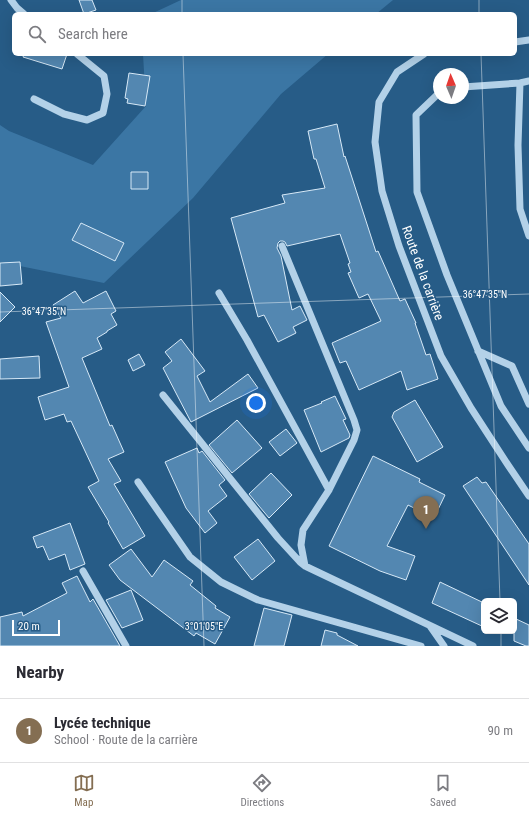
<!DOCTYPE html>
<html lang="en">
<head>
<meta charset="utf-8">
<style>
	body { margin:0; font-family:"Roboto Condensed",sans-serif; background:#f7f7f7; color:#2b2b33 }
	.controls { position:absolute; right:12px; bottom:12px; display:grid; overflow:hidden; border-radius:6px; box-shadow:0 4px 16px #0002 }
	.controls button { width:36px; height:36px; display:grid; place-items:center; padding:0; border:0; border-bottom:1px solid #e1e1e2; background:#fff; color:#2b2b33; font:20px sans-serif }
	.compass { position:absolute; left:433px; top:68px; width:36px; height:36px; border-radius:50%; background:#fff; box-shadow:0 4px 16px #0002; rotate:358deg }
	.scale { position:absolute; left:12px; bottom:10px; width:48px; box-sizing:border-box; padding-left:4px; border:2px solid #fff; border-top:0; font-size:11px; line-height:14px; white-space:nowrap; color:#fff; -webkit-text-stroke:3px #275c87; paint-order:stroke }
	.you { position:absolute; left:256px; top:403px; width:14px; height:14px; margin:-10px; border:3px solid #fff; border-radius:50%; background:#1a73e8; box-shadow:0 0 0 6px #1a73e833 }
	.badge { display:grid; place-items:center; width:26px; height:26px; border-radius:50%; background:#846e52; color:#fff; font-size:13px; font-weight:700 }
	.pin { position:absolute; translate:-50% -33px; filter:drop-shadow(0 1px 2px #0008) }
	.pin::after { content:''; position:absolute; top:21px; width:14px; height:12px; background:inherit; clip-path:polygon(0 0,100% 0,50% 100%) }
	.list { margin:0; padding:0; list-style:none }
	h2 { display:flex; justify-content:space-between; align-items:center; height:52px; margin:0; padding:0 16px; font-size:17px }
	h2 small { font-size:13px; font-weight:400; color:#7c7c81 }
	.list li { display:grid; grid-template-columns:26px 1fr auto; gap:12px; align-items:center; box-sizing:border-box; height:64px; padding:0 16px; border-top:1px solid #e1e1e2 }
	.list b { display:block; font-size:15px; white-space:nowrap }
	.list p { margin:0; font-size:13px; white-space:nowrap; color:#7c7c81 }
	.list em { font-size:13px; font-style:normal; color:#7c7c81 }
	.icon { flex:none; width:22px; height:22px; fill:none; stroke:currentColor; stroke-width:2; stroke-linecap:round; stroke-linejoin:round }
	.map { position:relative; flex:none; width:529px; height:646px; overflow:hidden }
	.search { position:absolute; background:#fff; box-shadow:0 4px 16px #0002; left:12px; right:12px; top:12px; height:44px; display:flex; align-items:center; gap:10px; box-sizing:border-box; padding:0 14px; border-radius:6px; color:#7c7c81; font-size:15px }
	.sheet { height:116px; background:#fff }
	nav { display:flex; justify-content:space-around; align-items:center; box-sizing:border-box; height:56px; border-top:1px solid #e1e1e2; background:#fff; font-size:11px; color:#7c7c81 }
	nav a { display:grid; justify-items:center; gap:2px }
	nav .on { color:#846e52 }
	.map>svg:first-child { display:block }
</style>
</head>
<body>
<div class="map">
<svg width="529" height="646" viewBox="0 0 529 646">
	<rect width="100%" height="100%" fill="#275c87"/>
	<path fill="#3b76a4" d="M181,0H393L376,14H151Z
		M143,54H328L281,94L193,198L104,283L0,262V125L9,131L93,165L146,106Z"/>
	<path fill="#5387b1" stroke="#d7e9f7" d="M79,0H92L96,10L84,14Z
		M24,54H67L62,69L23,57Z
		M129,73L150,76L145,106L127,103L128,99L125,98Z
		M337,124L344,157L345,156L376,252L378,251L400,301L405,299L416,323H415L426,355L430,354L438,379L407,390L401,371L359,390L346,361L340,363L332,343L381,321L368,294L359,298L348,273L351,272L348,264L350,263L340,234L287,246L285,242L283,241H280L278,243L277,248L281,256L292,310L300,306L307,320L293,327L296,333L278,342L264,315L258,317L231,218L285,203L282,195L325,188L316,159H314L308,131Z
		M131,172H148V189H131Z
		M81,223L124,243L115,261L72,240Z
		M20,262L22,284L0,286V263Z
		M75,291L83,303L106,291L116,311L111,314L117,325L107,331V332L97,338L102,349L82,358L110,426L112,425L124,452L108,459L121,481L114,484L145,536L123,549L108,523L109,522L88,487L99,481L71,421L67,422L64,414L45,420L38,397L69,387L46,322L61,318L53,305Z
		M0,292L15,307L0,322Z
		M181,339L205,371L197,376L210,402L248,374L258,388L191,422L163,368L172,361L165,352Z
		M139,354L145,365L133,371L128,360Z
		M39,356L40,378L0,379V359Z
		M335,396L346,419L343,420L350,435L349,438L321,452L304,410L322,403L321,402Z
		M415,400L443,447L417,462L392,417L394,412Z
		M237,420L262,448L232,473L209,445Z
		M286,429L297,443L280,456L269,442Z
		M197,448L199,453L202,451L225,480L219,485L227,496L208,511L217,523L205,533L186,508L165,462Z
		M373,456L420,479L419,482L445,495L434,518L408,505L387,546L415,556L406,580L380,571L329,546Z
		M271,473L292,495L269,518L249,494Z
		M477,477L482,483L486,482L529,544V585L463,486Z
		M70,523L85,564L70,570L65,554L49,560L43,546L37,548L33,537Z
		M258,539L275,561L252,580L234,557Z
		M131,549L152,577L164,560L193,581L190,585L216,606L215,608L230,617L215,644L196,633L194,636L120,580L109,565Z
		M77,576L90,602L93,599L120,646H0V617L22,612L23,616L67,593L62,583Z
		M440,582L484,603V627L432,603Z
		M131,590L143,620L122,628L106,600Z
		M264,608L292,615L284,646H254Z
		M514,618L529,625V646H526L514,641Z
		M325,630L337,633V635L358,646H321Z"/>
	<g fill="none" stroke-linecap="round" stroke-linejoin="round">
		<path stroke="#b3d1e8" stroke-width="7" d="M11,0L17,8L24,14
			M515,42L529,40
			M424,54L397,72L379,102L375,142L382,191L399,246L441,356L471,408L508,465L529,496
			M520,83L518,145L520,209L529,236
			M463,87L520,83L529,81
			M439,93L416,115L417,192L447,275L501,406L529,448
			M34,99L64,114L87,120L103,113L107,94L104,76L77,54
			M282,246L354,420L357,430L354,440L329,490L303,530L301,545L305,566L473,646
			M219,293L247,340L329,490
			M478,351L512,366L529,404
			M163,395L278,538L300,562L305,566
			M138,482L190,557L221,582L258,600L421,646
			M83,571L126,646
			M430,626L444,646"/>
	</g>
	<path fill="none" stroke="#fff" stroke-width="1" stroke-opacity="0.45" d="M182,0V14M479,0V14M183,54L204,646M481,54L500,601M0,312L529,294M501,631V646"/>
	<g text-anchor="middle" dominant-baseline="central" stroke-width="3" stroke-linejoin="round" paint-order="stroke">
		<g font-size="13" fill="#fff" stroke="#275c87">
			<text transform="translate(423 273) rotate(70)">Route de la carrière</text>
		</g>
	</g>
	<g font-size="10" text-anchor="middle" fill="#fff" stroke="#275c87" stroke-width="3" stroke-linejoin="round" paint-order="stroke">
		<text x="485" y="298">36°47'35"N</text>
		<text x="44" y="315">36°47'35"N</text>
		<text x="204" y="630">3°01'05"E</text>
	</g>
</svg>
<div class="controls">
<button><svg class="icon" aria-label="layers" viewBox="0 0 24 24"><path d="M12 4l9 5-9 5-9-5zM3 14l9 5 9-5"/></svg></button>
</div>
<svg class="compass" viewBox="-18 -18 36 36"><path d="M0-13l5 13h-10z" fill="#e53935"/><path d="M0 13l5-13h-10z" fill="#7c7c81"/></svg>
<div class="scale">20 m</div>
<div class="you"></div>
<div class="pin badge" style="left:426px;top:529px">1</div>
<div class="search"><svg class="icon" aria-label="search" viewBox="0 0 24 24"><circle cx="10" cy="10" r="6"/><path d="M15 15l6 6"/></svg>Search here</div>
</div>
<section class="sheet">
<h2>Nearby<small></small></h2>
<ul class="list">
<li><span class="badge">1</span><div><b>Lycée technique</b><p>School · Route de la carrière</p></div><em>90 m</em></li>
</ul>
</section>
<nav>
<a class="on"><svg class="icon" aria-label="map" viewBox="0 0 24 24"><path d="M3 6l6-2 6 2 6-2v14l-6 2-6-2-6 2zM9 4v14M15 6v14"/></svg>Map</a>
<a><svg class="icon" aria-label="directions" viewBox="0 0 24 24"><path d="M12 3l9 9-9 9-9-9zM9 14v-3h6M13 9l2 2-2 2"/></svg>Directions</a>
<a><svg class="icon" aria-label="saved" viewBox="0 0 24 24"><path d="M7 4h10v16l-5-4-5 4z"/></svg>Saved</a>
</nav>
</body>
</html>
